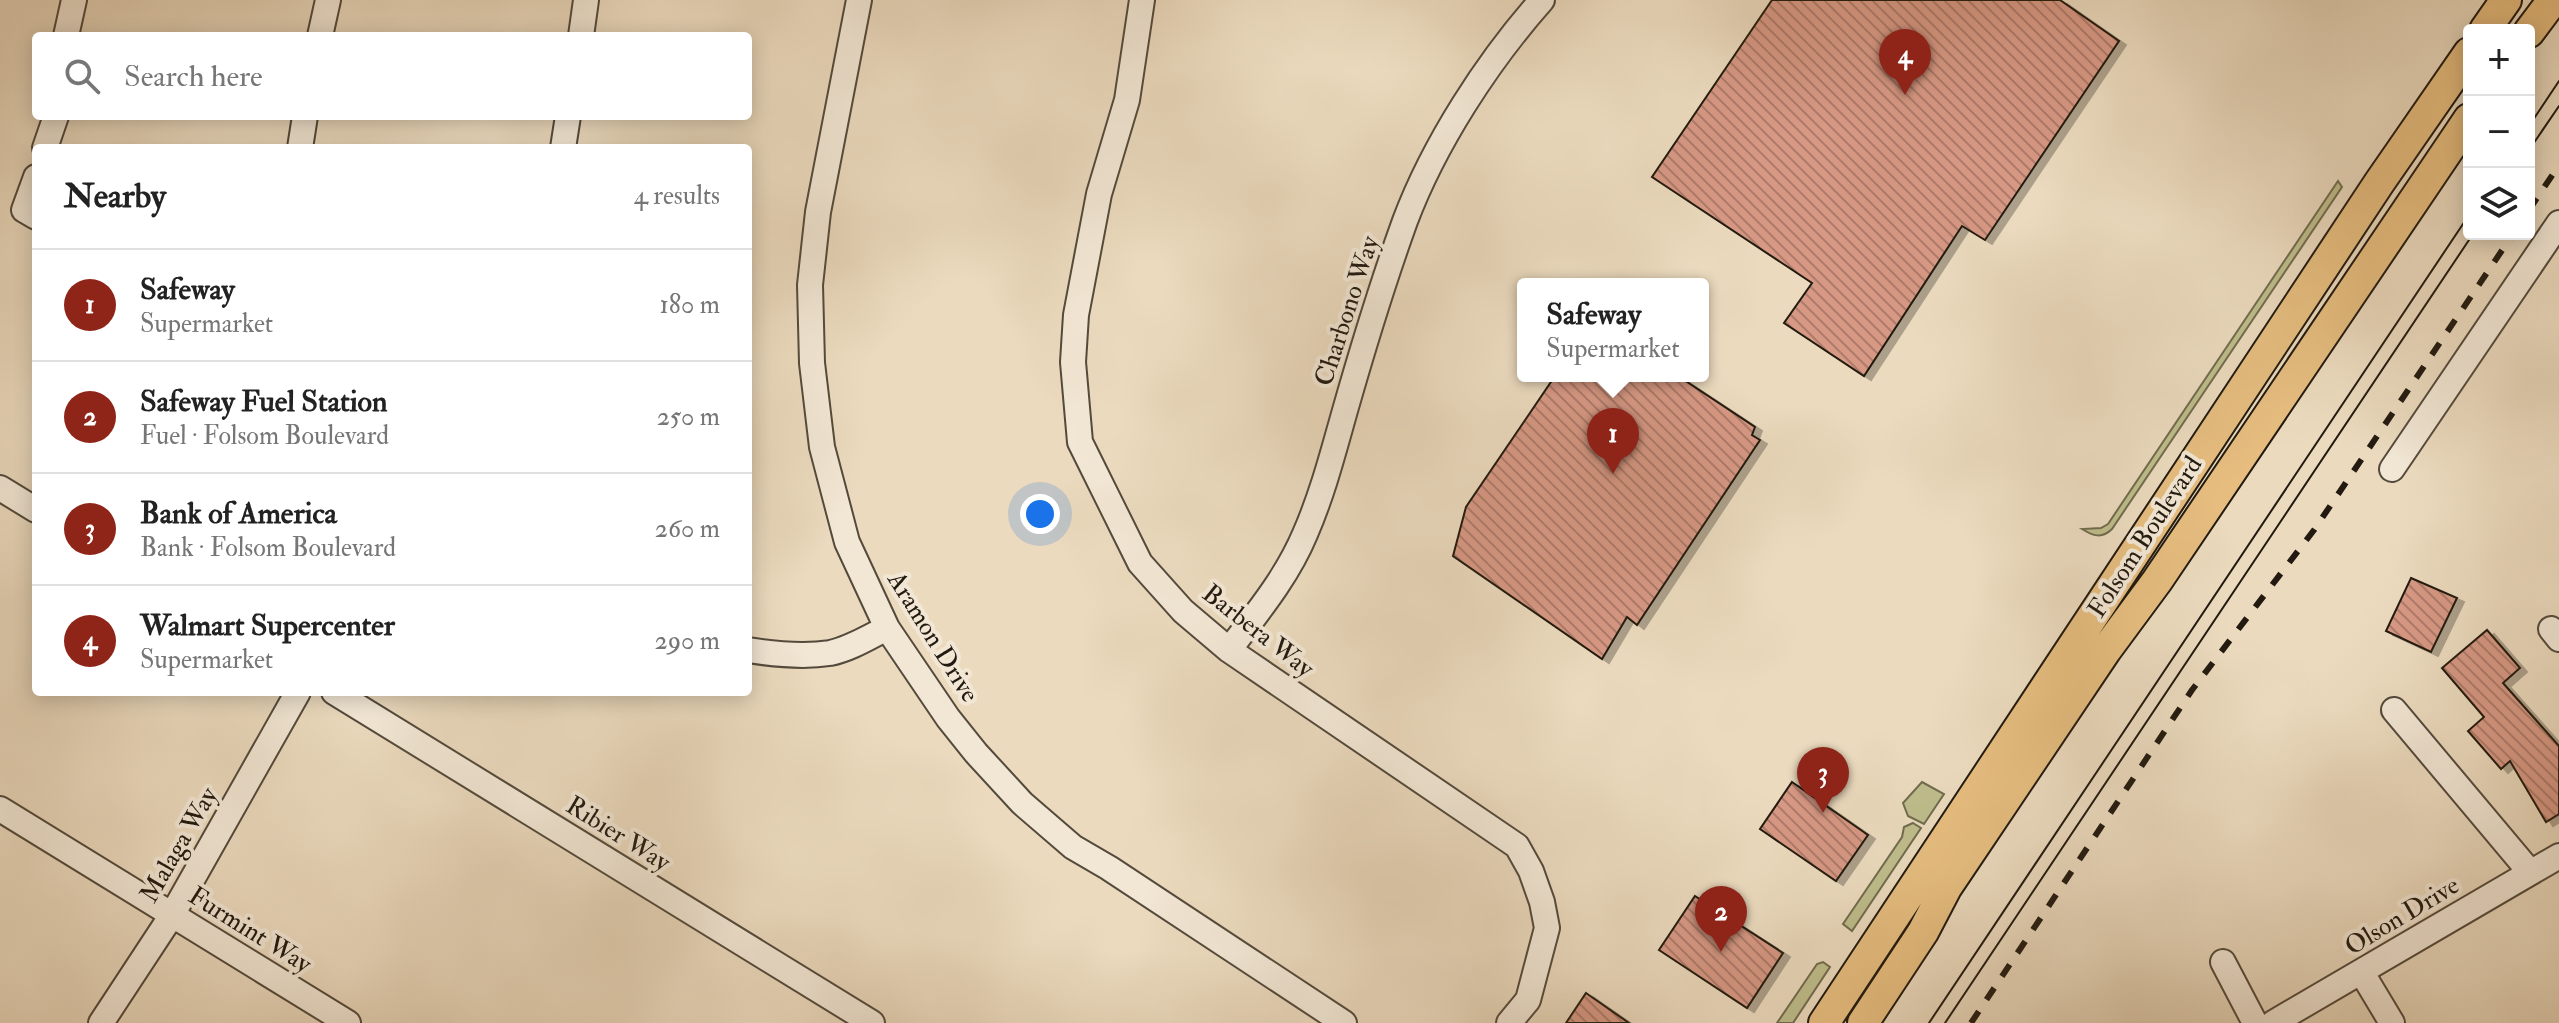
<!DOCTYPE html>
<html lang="en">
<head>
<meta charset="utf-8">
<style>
	body { margin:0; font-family:"IM FELL Double Pica",serif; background:#f2f2f2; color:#222 }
	.controls { position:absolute; right:24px; top:24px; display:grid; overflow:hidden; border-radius:8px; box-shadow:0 4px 20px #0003 }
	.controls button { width:72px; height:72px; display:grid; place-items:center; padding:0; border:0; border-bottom:2px solid #e0e0e0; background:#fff; color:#222; font:40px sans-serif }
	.you { position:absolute; left:1040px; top:514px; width:28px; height:28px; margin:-20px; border:6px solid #fff; border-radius:50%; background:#1a73e8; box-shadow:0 0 0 12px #1a73e833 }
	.badge { display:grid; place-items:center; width:52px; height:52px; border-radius:50%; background:#8f2418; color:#fff; font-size:26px; font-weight:700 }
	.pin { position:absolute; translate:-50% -66px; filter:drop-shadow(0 2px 4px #0008) }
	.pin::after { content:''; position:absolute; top:42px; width:28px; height:24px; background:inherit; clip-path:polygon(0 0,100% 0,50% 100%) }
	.popup { position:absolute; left:1517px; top:278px; width:192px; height:104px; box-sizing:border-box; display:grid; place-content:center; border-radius:8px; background:#fff; filter:drop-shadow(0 2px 6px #0005); font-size:26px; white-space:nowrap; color:#767676 }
	.popup b { font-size:30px; color:#222 }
	.popup::after { content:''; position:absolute; left:50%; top:100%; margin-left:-16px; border:16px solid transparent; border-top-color:#fff }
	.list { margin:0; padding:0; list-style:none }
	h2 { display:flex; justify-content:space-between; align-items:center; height:104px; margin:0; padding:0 32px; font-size:34px }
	h2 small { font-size:26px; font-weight:400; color:#767676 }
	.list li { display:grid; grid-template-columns:52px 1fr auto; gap:24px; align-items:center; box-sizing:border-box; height:112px; padding:0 32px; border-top:2px solid #e0e0e0 }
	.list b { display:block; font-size:30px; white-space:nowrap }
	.list p { margin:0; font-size:26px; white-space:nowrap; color:#767676 }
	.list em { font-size:26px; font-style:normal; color:#767676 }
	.icon { flex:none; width:44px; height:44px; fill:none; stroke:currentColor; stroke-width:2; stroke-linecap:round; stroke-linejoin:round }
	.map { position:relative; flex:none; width:2559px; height:1023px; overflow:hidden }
	.search { position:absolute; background:#fff; box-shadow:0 4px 20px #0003; left:32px; top:32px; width:720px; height:88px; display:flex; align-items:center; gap:20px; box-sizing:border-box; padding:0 28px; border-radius:8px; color:#767676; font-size:30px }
	.panel { position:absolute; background:#fff; box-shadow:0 4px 20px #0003; left:32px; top:144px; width:720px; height:552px; border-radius:8px }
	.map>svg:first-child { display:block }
</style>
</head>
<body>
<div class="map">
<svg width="2559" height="1023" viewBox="0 0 2559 1023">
	<defs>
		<pattern id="building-back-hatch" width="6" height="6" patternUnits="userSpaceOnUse" patternTransform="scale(2)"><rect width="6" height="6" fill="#d79884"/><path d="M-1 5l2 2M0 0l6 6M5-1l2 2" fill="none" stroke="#ae7b6b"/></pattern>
		<filter id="shadow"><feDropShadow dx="7" dy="4" stdDeviation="0" flood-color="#0004"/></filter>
	</defs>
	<rect width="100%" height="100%" fill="#ebdabe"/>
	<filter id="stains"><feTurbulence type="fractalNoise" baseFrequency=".0025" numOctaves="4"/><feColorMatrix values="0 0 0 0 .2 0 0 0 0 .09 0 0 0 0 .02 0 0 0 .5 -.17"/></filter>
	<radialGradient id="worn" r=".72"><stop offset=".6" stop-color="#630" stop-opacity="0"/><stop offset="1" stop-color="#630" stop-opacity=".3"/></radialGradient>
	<path fill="#bfbd8c" stroke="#706c4e" stroke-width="2" d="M2338,181L2342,187L2112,529C2102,539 2093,536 2082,529L2101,528L2108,524Z
		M1922,782L1944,794L1924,824L1908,816L1903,803Z
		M1913,823L1921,828L1852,931L1843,924L1902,837L1904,827Z
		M1823,962L1830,967L1793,1023H1777L1817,964Z"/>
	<path fill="url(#building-back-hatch)" stroke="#221a10" stroke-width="2" filter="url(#shadow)" d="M1772,0H2060L2119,41L1985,240L1962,226L1864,376L1784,323L1812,283L1652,177Z
		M1555,376H1678L1755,427L1752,435L1760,440L1637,625L1627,617L1602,659L1453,556L1466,507Z
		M2411,578L2457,598L2431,652L2386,631Z
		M2487,630L2520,668L2503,683L2559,746V814L2546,822L2510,761L2501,769L2468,731L2484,717L2442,668Z
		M1792,782L1868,835L1836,881L1760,829Z
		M1695,896L1783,953L1747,1008L1659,950Z
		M1586,993L1629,1023H1566Z"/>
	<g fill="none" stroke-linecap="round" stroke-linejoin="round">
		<defs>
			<path id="minor" d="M859,0L818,212L810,285L812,363L822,447L847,542L887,628L948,718L976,753L1022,803L1073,847L1109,868L1344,1023
				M1142,0L1127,100L1099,194L1076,315L1073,362L1080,442L1140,563L1183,611L1229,650L1517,846L1531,871L1542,902L1547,928L1528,1000L1509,1023
				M66,36L74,0
				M320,36L328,0
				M581,36L586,0
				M45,148L56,116
				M300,148L305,116
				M563,148L568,116
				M36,177L24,210L36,217
				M2392,469L2559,223
				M0,488L36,510
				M2551,629L2559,639
				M748,650C773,654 804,657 830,653C850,649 869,637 887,628
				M1229,650C1257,613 1287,577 1305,534C1323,493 1334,449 1346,407C1364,344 1383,282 1405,221C1434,144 1487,62 1542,0
				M334,692L872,1023
				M2394,710L2530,872
				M0,809L348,1023
				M2223,962L2255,1023
				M2362,973L2392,1023
				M101,1023L172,915L298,692
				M2273,1023L2559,856"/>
			<path id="major" d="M2485,30L2506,0
				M2529,32L2553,0
				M1824,1023L2379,183L2469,53
				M1863,1023L1923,932L1946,888L2106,650L2157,581L2469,119"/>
		</defs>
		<use href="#minor" stroke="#544a3c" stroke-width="28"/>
		<use href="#major" stroke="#221a10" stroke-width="34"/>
		<use href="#minor" stroke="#f2e7d5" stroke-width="24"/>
		<use href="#major" stroke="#e6bd7f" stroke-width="30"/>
		<path stroke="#221a10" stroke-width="2" d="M2529,126L2559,81
			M2529,150L2559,106
			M1929,1023L2469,215
			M1945,1023L2473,234"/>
		<path stroke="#221a10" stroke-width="6" stroke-dasharray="14 14" stroke-linecap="butt" d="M2529,210L2559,165
			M1971,1023L2192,690L2314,530L2513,234"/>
	</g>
	<g text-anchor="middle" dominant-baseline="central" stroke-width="8" stroke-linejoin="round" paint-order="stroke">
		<g font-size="26" fill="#221a10" stroke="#f2e7d5">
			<text transform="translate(1347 311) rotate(-72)">Charbono Way</text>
			<text transform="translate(2145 537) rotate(-57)">Folsom Boulevard</text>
			<text transform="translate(1258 631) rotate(38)">Barbera Way</text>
			<text transform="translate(933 637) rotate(58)">Aramon Drive</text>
			<text transform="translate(618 834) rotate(32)">Ribier Way</text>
			<text transform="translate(179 845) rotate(-60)">Malaga Way</text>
			<text transform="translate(2402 916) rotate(-31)">Olson Drive</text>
			<text transform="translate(250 930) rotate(32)">Furmint Way</text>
		</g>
	</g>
	<rect width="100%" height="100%" filter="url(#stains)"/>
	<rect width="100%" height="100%" fill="url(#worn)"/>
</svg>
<div class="controls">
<button>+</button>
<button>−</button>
<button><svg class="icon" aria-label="layers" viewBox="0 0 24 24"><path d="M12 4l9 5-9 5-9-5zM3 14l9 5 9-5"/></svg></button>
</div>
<div class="you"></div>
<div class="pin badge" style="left:1613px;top:474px">1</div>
<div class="popup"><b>Safeway</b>Supermarket</div>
<div class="pin badge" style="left:1721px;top:952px">2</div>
<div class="pin badge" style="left:1823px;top:813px">3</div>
<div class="pin badge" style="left:1905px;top:95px">4</div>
<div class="search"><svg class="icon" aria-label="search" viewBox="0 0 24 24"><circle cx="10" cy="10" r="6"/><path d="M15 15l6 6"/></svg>Search here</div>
<section class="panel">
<h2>Nearby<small>4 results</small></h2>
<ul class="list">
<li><span class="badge">1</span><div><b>Safeway</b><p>Supermarket</p></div><em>180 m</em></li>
<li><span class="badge">2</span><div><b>Safeway Fuel Station</b><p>Fuel · Folsom Boulevard</p></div><em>250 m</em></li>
<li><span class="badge">3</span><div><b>Bank of America</b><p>Bank · Folsom Boulevard</p></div><em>260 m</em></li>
<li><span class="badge">4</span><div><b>Walmart Supercenter</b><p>Supermarket</p></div><em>290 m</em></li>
</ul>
</section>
</div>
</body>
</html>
